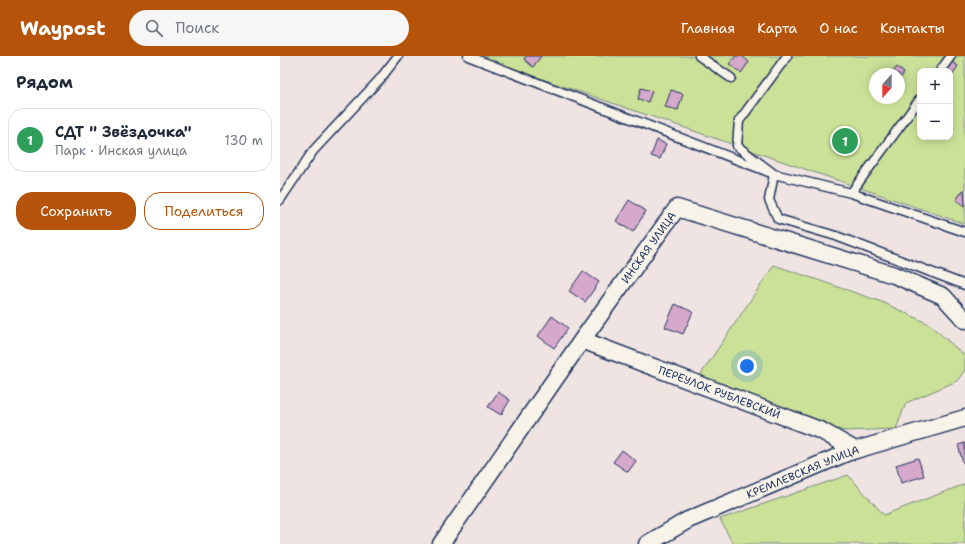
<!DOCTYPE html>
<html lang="ru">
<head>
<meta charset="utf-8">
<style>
	body { margin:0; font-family:"Shantell Sans",sans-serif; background:#f6f6f7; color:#1f2937 }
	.controls { position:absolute; right:12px; top:12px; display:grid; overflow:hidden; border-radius:8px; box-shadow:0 2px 10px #0003 }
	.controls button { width:36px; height:36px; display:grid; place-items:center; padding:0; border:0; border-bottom:1px solid #e0e1e3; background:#fff; color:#1f2937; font:20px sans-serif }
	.compass { position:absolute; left:589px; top:12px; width:36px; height:36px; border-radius:50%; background:#fff; box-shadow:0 2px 10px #0003; rotate:201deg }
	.you { position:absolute; left:467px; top:310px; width:14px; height:14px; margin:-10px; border:3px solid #fff; border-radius:50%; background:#1a73e8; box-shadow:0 0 0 6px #1a73e833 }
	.badge { display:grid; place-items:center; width:26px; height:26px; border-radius:50%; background:#b45309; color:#fff; font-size:13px; font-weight:700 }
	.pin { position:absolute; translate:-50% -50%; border:2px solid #fff; box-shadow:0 1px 4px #0006 }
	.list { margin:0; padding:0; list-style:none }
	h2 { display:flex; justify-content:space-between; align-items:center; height:52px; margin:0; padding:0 16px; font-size:17px }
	h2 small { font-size:13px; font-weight:400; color:#747a83 }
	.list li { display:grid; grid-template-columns:26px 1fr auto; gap:12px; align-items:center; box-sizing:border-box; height:64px; margin:0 8px 8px; padding:0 8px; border:1px solid #e0e1e3; border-radius:16px }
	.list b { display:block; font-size:15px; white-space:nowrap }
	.list p { margin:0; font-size:13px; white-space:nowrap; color:#747a83 }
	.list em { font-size:13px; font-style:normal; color:#747a83 }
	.actions { display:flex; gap:8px; padding:12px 16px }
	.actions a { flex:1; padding:9px 0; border:1px solid #b45309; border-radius:16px; text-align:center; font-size:14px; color:#b45309 }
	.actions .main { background:#b45309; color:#fff }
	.icon { flex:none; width:22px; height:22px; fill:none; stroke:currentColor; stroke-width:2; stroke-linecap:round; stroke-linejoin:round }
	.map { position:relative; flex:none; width:685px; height:488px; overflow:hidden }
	header { display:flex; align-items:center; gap:24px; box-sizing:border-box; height:56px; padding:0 20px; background:#b45309; color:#fff }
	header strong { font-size:19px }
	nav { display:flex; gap:22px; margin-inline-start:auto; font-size:14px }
	.search { width:280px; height:36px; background:#f6f6f7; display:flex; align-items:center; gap:10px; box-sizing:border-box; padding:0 14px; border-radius:22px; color:#747a83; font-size:15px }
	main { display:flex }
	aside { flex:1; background:#fff }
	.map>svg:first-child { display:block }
</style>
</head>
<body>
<header>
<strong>Waypost</strong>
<div class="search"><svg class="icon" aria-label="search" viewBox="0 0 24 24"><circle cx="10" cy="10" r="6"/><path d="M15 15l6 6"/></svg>Поиск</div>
<nav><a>Главная</a><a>Карта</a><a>О нас</a><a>Контакты</a></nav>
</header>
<main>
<aside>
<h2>Рядом<small></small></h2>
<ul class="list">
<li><span class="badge" style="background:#2e9e5b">1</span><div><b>СДТ &quot; Звёздочка&quot;</b><p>Парк · Инская улица</p></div><em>130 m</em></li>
</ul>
<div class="actions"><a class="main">Сохранить</a><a>Поделиться</a></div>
</aside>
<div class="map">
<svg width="685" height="488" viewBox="0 0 685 488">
	<rect width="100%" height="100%" fill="#f0e4e2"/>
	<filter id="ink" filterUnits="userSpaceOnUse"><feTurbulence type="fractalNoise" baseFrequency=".025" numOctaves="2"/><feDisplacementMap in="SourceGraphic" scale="8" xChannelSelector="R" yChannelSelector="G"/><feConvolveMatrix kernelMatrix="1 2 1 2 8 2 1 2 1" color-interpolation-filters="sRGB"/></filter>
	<g filter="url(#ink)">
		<path fill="#cbe197" stroke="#73887a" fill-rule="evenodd" d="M195,0H685V168ZM640,15H670V81H640ZM595,18H619V42H595Z
			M494,209L602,246L649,268L685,300V314L677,325L626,347L616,373L565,375L494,357L417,324Z
			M568,419L604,459L685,428V488H453L440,463Z"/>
		<path fill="#d6a9cc" stroke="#1b2f5e" d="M246,0H261L253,11L244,3Z
			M456,0H462L469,6L461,17L449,8Z
			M671,5L678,10L672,19L670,15L664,14Z
			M617,11L624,17L619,24V18H611Z
			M361,32L372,35L368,46L358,43Z
			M391,34L403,38L398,54L385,51Z
			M377,84L386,88L380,103L371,100Z
			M556,84L567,93L562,99L551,91Z
			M684,133L685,148L684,150L676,144Z
			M349,144L366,155L353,176L336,165Z
			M303,215L319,226L305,246L289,235Z
			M395,248L413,256L403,278L385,271Z
			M272,260L288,272L274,292L258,280Z
			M218,336L230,344L221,359L208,351Z
			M685,387V407H683L678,389Z
			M342,394L356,405L348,416L333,406Z
			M638,402L644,420L621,427L616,409Z"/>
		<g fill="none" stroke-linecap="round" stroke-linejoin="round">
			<defs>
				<path id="service" d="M188,0L494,118L489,144L498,163L556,180L685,229
					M419,0L451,22
					M507,0L459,65L457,90L494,118L571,137L685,176
					M660,15L671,0
					M571,137L640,43
					M0,144L33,95L100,23L118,0"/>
				<g id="minor">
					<path id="s1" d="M302,284L542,375L575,394"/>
					<path id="s2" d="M161,488L302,284L397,152L614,219L663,240L685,264"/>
					<path id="s3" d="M367,488L408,464L569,396L685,362"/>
				</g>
			</defs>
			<use href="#service" stroke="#1b2f5e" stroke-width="11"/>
			<use href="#minor" stroke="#1b2f5e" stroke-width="19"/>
			<use href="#service" stroke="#f7f3e8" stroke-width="8"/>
			<use href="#minor" stroke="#f7f3e8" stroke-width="16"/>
		</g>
	</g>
	<g text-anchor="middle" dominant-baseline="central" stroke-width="3.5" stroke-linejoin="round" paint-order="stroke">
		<g font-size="11" fill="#1b2f5e" stroke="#f7f3e8">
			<text stroke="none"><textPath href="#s2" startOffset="362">ИНСКАЯ УЛИЦА</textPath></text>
			<text stroke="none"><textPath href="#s1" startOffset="147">ПЕРЕУЛОК РУБЛЕВСКИЙ</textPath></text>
			<text stroke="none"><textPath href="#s3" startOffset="172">КРЕМЛЕВСКАЯ УЛИЦА</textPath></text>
		</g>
	</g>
</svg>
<div class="controls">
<button>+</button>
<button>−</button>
</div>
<svg class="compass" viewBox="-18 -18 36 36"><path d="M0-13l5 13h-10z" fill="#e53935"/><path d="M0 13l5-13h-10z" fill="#747a83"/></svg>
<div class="you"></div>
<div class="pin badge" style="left:565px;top:85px;background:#2e9e5b">1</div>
</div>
</main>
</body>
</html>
